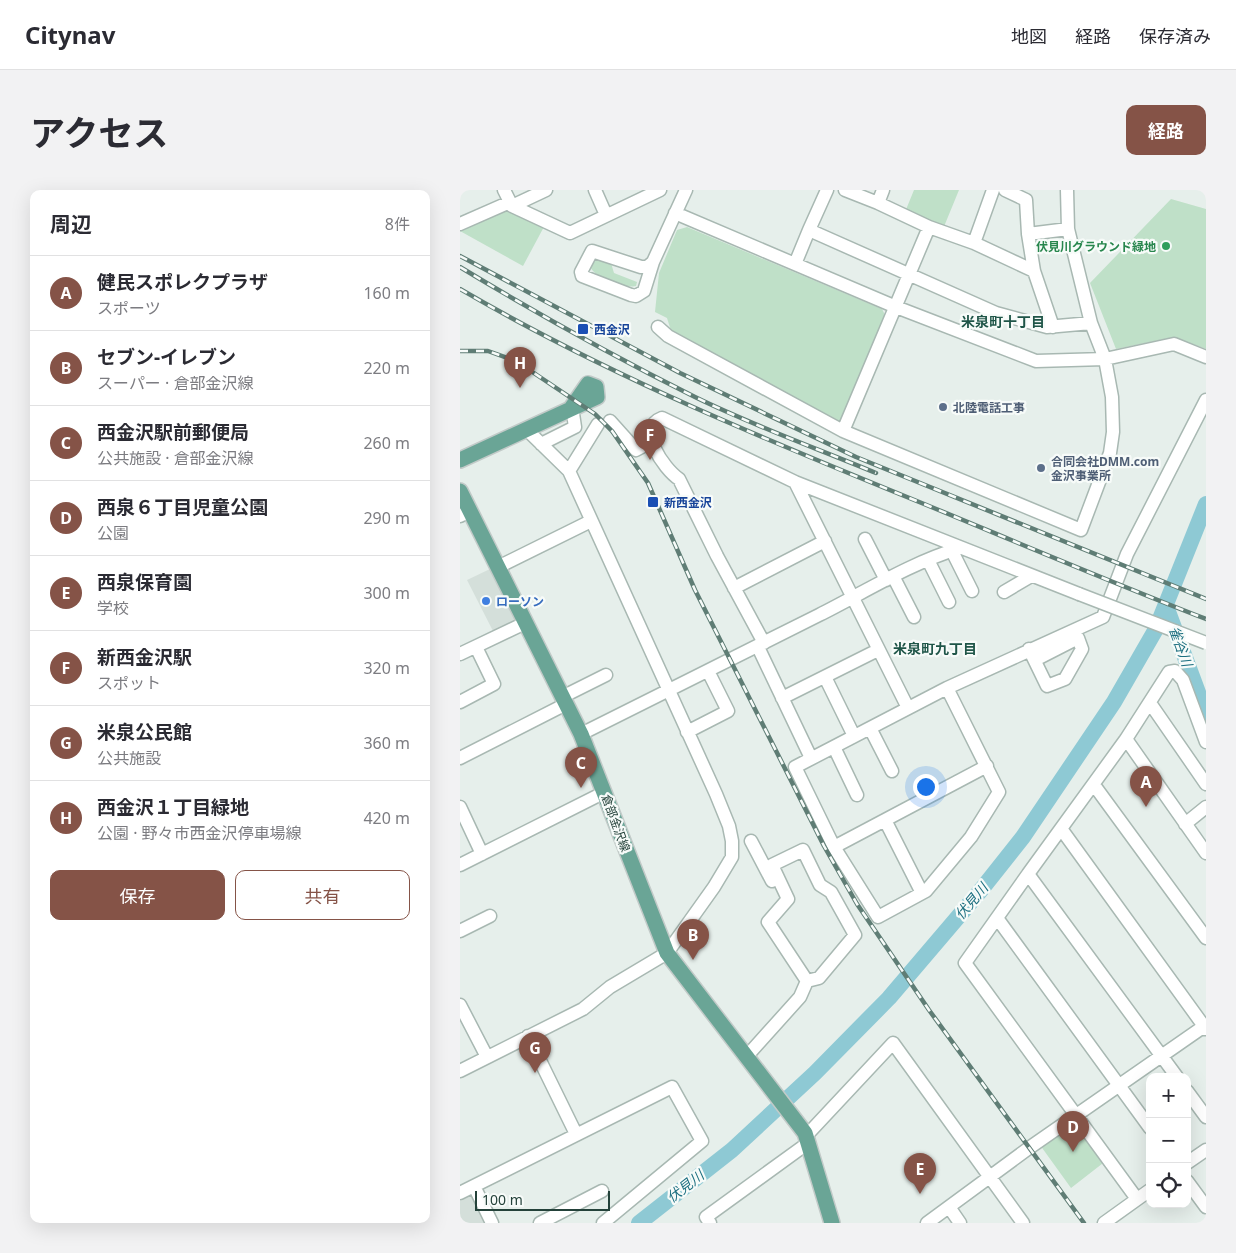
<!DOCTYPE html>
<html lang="ja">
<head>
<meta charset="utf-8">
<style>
	body { margin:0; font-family:"Noto Sans","Noto Sans JP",sans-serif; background:#f2f2f3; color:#2b2b33 }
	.controls { position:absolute; right:15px; bottom:15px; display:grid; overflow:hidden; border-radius:10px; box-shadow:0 5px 20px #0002 }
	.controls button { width:45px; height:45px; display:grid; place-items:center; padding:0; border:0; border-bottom:1px solid #e1e1e2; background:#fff; color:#2b2b33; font:25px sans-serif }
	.scale { position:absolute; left:15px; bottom:12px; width:135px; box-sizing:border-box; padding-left:5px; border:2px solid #24423a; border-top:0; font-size:14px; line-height:18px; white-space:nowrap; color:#24423a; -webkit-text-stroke:4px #f7fbf9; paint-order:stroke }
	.you { position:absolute; left:465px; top:596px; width:18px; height:18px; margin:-12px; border:4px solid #fff; border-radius:50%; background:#1a73e8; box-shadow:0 0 0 8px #1a73e833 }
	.badge { display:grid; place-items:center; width:32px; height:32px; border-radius:50%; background:#855347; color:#fff; font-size:16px; font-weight:700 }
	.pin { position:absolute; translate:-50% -41px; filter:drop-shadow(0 1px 2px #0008) }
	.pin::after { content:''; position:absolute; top:26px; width:18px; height:15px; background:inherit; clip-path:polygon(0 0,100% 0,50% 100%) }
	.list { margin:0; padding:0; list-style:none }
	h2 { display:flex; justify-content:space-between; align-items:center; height:65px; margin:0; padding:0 20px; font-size:21px }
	h2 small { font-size:16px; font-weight:400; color:#7c7c81 }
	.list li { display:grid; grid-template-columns:32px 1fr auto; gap:15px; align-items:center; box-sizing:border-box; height:75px; padding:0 20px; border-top:1px solid #e1e1e2 }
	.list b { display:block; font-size:19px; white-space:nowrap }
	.list p { margin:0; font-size:16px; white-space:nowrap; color:#7c7c81 }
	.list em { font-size:16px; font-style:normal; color:#7c7c81 }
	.actions { display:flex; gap:10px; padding:15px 20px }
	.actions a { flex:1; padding:11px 0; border:1px solid #855347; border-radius:10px; text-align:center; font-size:18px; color:#855347 }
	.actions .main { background:#855347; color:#fff }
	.icon { flex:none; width:28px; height:28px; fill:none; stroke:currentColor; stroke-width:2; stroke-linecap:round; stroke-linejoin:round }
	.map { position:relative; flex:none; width:746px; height:1033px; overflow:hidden; border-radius:10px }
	header { display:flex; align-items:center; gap:30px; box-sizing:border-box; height:70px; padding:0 25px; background:#fff; border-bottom:1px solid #e1e1e2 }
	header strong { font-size:24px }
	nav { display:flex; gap:28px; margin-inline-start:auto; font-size:18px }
	.intro { display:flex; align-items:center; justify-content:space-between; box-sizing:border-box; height:120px; padding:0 30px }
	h1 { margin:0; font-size:35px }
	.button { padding:12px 22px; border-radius:10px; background:#855347; color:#fff; font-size:18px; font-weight:700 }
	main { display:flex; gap:30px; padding:0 30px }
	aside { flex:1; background:#fff; border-radius:10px; box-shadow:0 5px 20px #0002 }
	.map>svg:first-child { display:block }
</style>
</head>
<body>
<header>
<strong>Citynav</strong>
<nav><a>地図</a><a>経路</a><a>保存済み</a></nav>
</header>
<div class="intro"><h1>アクセス</h1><a class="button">経路</a></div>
<main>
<aside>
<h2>周辺<small>8件</small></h2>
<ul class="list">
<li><span class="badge">A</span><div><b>健民スポレクプラザ</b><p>スポーツ</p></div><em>160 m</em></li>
<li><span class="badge">B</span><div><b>セブン-イレブン</b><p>スーパー · 倉部金沢線</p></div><em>220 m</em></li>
<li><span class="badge">C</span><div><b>西金沢駅前郵便局</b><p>公共施設 · 倉部金沢線</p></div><em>260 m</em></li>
<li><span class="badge">D</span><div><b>西泉６丁目児童公園</b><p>公園</p></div><em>290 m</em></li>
<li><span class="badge">E</span><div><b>西泉保育園</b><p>学校</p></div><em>300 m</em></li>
<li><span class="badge">F</span><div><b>新西金沢駅</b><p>スポット</p></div><em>320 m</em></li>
<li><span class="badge">G</span><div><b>米泉公民館</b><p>公共施設</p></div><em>360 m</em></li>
<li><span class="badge">H</span><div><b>西金沢１丁目緑地</b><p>公園 · 野々市西金沢停車場線</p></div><em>420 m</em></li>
</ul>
<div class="actions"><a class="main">保存</a><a>共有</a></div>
</aside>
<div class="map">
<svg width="746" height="1033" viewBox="0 0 746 1033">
	<rect width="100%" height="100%" fill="#e6efeb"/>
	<path fill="#d4dfda" d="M30,379L57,432L34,443L7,390Z
		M12,1005L27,1033H0V1011Z"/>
	<path fill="#bfe0c8" d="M454,0H499L483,39L445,22Z
		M711,9L746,19V159L714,147L656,159L630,93Z
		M44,21L86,33L63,76L0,41Z
		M227,37L422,119L426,127L382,230L376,232L212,144L207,128L195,122L199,83L217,40Z
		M139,68L151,73L154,83L177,92L176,96C168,99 134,87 131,78L132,74Z
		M616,927L647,970L611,998L580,955Z"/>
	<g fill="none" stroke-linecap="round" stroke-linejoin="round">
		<path stroke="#8ec9d4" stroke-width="16" d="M706,416L746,524
			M179,1033L272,960L355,883L429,808L521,700L563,647L654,512L696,439L746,314"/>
		<defs>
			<path id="minor" d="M44,0L52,16L110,43L200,0
				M135,0L146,25
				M367,0L349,40L536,123L587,137L631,133
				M385,0L418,13
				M423,0L418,13L469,37
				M545,0L566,10L568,44L608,39
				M52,16L86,0
				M215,23L436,117L576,171L645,169L714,154L746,167
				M0,34L50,12
				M514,53L574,81L568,44
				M193,72L187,77H181L132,61L121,82L122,86L171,105L176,106L184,101L193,72L226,0
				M335,74L349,40
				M574,81L593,137
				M198,137L208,146L383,241L621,340L650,263L653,242L652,207L645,169L631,133L608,39L607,0
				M150,231L176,260L191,252
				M383,241L469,37L514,53L533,0
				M81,254L115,237L112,217
				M109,281L138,234
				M335,292L619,404
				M0,326L10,321
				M405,349L426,390
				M492,361L512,401
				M468,370L489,412
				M38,377L131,331
				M433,386L454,427
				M274,398L365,351
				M544,402L571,386
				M304,453L257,366L219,289C204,279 175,238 202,228L335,292L448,518
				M298,457L351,568
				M569,459L587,496L605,489L622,459L618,448L575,470
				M0,464L65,433
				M365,487L394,546
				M487,498L539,602L511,647L466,701L418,727L374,657L335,577L487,498L643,427L667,364L746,210
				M102,507L146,485
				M322,508L418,460
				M0,512L34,494L16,457
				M690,513L746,594
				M410,538L432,581
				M227,542L268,521L248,481
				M121,544C200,504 280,465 359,425C405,402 450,373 500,358
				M666,549L746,663
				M374,557L397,605
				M0,568L106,514
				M634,595L746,748
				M0,617L22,664
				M725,634L746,617
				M602,640L746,839
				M291,651L312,691
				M374,657L425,630
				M0,675L145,602
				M568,684L505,773L677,1009
				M462,703L425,630L527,576
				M537,728L690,938
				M0,741L30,726
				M0,815L27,867
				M68,846L116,944
				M287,866L340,807L347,791L359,788L395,745L371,702L360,695L343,660L312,675L328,709L308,732L347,791
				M0,881L123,819L150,797L207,763L254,697L272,667V651L269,636L256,604L109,281L66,239
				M717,887L568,684L666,549L709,482L715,481L723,490L746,552
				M727,901L746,927
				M346,946L433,853L563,1033
				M727,973L746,960
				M727,991L746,1017
				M14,996L32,1033
				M0,1003L212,897L242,951L143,1033
				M489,1017L500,1033
				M80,1033L142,1001
				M250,1033L246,1027L348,953
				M467,1033L569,958L746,835
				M644,1033L690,1000"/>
			<path id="major" d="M0,270L137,207L136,197L128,194L112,217
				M0,301L121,544L207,763L345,943L372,1033"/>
		</defs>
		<use href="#minor" stroke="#a8b8b2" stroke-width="15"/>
		<use href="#major" stroke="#c2cac8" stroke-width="18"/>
		<use href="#minor" stroke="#fff" stroke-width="12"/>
		<use href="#major" stroke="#6aa596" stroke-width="15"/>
		<defs>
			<path id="rail" d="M0,66L220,183L396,267L746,409
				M0,77C76,123 155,167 235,207C294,236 356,258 416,283
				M0,99C149,186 309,251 469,316C561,354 653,393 746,429
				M0,161H28L56,171L135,224L152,241L188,293L235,400L364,656L397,714L469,820L624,1033"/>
		</defs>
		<use href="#rail" stroke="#5f7d75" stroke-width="4.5"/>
		<use href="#rail" stroke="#f7fbf9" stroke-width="2.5" stroke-dasharray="8" stroke-linecap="butt"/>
		<defs>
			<path id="minor-bridge" d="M619,404L746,453"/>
		</defs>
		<use href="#minor-bridge" stroke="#a8b8b2" stroke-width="15" stroke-linecap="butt"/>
		<use href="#minor-bridge" stroke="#fff" stroke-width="12"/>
	</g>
	<circle fill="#2e9e5b" stroke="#f7fbf9" stroke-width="2" cx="706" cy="56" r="5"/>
	<g fill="#1a4fb4" stroke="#f7fbf9" stroke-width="2">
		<rect x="117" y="133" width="12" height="12" rx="2.5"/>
		<rect x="187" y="306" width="12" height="12" rx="2.5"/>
	</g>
	<g fill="#5c6f8a" stroke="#f7fbf9" stroke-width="2">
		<circle cx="483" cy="217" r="5"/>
		<circle cx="581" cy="278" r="5"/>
	</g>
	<circle fill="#3f7fe0" stroke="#f7fbf9" stroke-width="2" cx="26" cy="411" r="5"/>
	<g text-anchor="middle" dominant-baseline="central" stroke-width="4.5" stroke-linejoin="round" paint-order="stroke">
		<g font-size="12" font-weight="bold" fill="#27864d" stroke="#f7fbf9" text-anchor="end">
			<text x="696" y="56">伏見川グラウンド緑地</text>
		</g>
		<g font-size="12" font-weight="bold" fill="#164399" stroke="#f7fbf9" text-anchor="start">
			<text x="134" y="139">西金沢</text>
			<text x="204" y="312">新西金沢</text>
		</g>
		<g font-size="12" font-weight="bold" fill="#4e5e75" stroke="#f7fbf9" text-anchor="start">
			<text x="493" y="217">北陸電話工事</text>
			<text x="591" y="271">合同会社DMM.com<tspan x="591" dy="14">金沢事業所</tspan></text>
		</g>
		<g font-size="12" font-weight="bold" fill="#366cbe" stroke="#f7fbf9" text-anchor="start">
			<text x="36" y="411">ローソン</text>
		</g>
		<g font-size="12" fill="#24423a" stroke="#f7fbf9">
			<text transform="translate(156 633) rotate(70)">倉部金沢線</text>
		</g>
		<g font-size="14" font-weight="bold" fill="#1f5548" stroke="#f7fbf9">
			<text x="543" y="131">米泉町十丁目</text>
			<text x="475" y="458">米泉町九丁目</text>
		</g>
		<g font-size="14" font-style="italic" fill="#1c6f80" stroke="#f7fbf9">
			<text transform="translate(721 456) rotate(70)">雀谷川</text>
			<text transform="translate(511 711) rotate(-50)">伏見川</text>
			<text transform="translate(225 996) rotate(-38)">伏見川</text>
		</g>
	</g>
</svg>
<div class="controls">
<button>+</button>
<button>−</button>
<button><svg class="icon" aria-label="locate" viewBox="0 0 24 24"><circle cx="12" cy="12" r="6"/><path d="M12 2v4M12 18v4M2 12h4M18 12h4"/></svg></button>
</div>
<div class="scale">100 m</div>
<div class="you"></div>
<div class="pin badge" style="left:686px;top:617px">A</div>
<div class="pin badge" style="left:233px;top:770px">B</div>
<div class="pin badge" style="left:121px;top:598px">C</div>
<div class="pin badge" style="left:613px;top:962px">D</div>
<div class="pin badge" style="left:460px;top:1004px">E</div>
<div class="pin badge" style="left:190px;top:270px">F</div>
<div class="pin badge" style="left:75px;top:883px">G</div>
<div class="pin badge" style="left:60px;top:198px">H</div>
</div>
</main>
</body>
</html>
